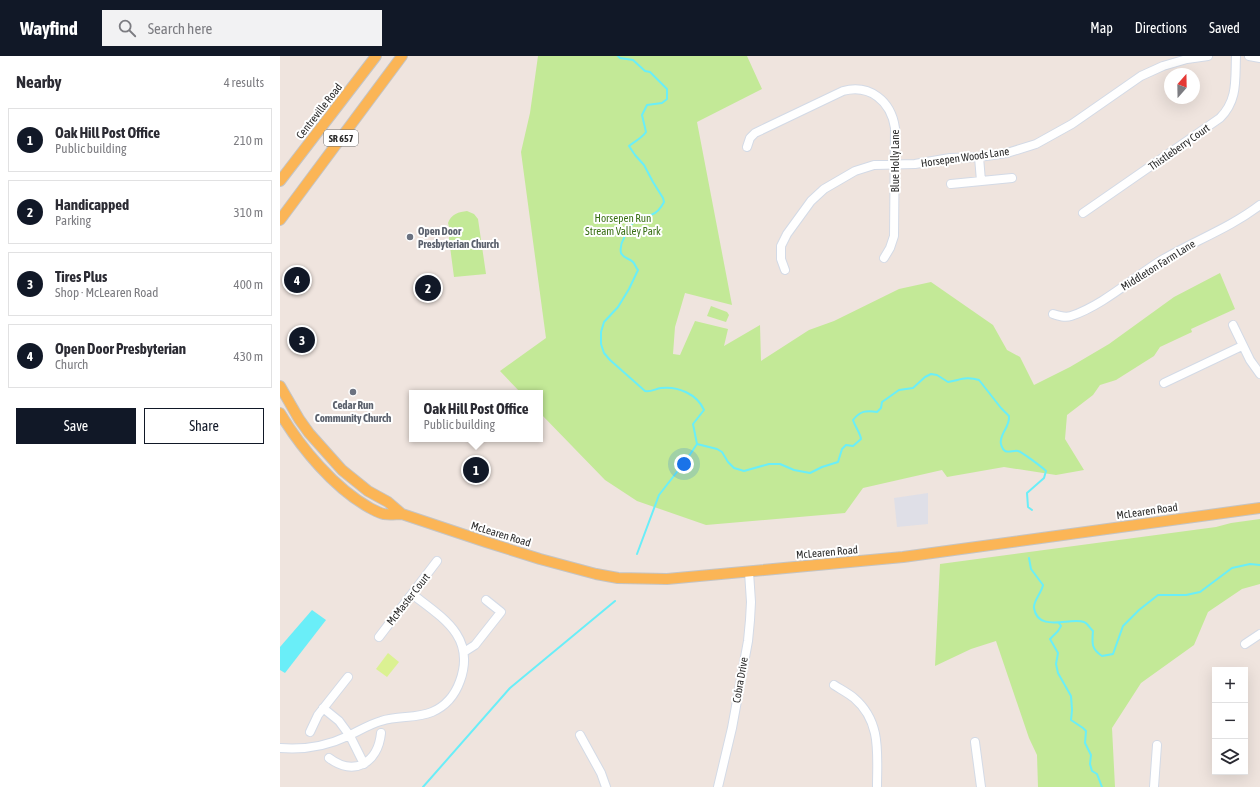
<!DOCTYPE html>
<html lang="en">
<head>
<meta charset="utf-8">
<style>
	body { margin:0; font-family:"Asap Condensed",sans-serif; background:#f2f2f3; color:#2b2b33 }
	.controls { position:absolute; right:12px; bottom:12px; display:grid; overflow:hidden; border-radius:0px; box-shadow:0 4px 16px #0002 }
	.controls button { width:36px; height:36px; display:grid; place-items:center; padding:0; border:0; border-bottom:1px solid #e1e1e2; background:#fff; color:#2b2b33; font:20px sans-serif }
	.compass { position:absolute; left:884px; top:12px; width:36px; height:36px; border-radius:50%; background:#fff; box-shadow:0 4px 16px #0002; rotate:20deg }
	.you { position:absolute; left:404px; top:408px; width:14px; height:14px; margin:-10px; border:3px solid #fff; border-radius:50%; background:#1a73e8; box-shadow:0 0 0 6px #1a73e833 }
	.badge { display:grid; place-items:center; width:26px; height:26px; border-radius:50%; background:#111827; color:#fff; font-size:13px; font-weight:700 }
	.pin { position:absolute; translate:-50% -50%; border:2px solid #fff; box-shadow:0 1px 4px #0006 }
	.popup { position:absolute; left:129px; top:334px; width:134px; height:52px; box-sizing:border-box; display:grid; place-content:center; border-radius:0px; background:#fff; filter:drop-shadow(0 1px 3px #0005); font-size:13px; white-space:nowrap; color:#7c7c81 }
	.popup b { font-size:15px; color:#2b2b33 }
	.popup::after { content:''; position:absolute; left:50%; top:100%; margin-left:-8px; border:8px solid transparent; border-top-color:#fff }
	.list { margin:0; padding:0; list-style:none }
	h2 { display:flex; justify-content:space-between; align-items:center; height:52px; margin:0; padding:0 16px; font-size:17px }
	h2 small { font-size:13px; font-weight:400; color:#7c7c81 }
	.list li { display:grid; grid-template-columns:26px 1fr auto; gap:12px; align-items:center; box-sizing:border-box; height:64px; margin:0 8px 8px; padding:0 8px; border:1px solid #e1e1e2; border-radius:0px }
	.list b { display:block; font-size:15px; white-space:nowrap }
	.list p { margin:0; font-size:13px; white-space:nowrap; color:#7c7c81 }
	.list em { font-size:13px; font-style:normal; color:#7c7c81 }
	.actions { display:flex; gap:8px; padding:12px 16px }
	.actions a { flex:1; padding:9px 0; border:1px solid #111827; border-radius:0px; text-align:center; font-size:14px; color:#111827 }
	.actions .main { background:#111827; color:#fff }
	.icon { flex:none; width:22px; height:22px; fill:none; stroke:currentColor; stroke-width:2; stroke-linecap:round; stroke-linejoin:round }
	.map { position:relative; flex:none; width:980px; height:731px; overflow:hidden }
	header { display:flex; align-items:center; gap:24px; box-sizing:border-box; height:56px; padding:0 20px; background:#111827; color:#fff }
	header strong { font-size:19px }
	nav { display:flex; gap:22px; margin-inline-start:auto; font-size:14px }
	.search { width:280px; height:36px; background:#f2f2f3; display:flex; align-items:center; gap:10px; box-sizing:border-box; padding:0 14px; border-radius:0px; color:#7c7c81; font-size:15px }
	main { display:flex }
	aside { flex:1; background:#fff }
	.map>svg:first-child { display:block }
</style>
</head>
<body>
<header>
<strong>Wayfind</strong>
<div class="search"><svg class="icon" aria-label="search" viewBox="0 0 24 24"><circle cx="10" cy="10" r="6"/><path d="M15 15l6 6"/></svg>Search here</div>
<nav><a>Map</a><a>Directions</a><a>Saved</a></nav>
</header>
<main>
<aside>
<h2>Nearby<small>4 results</small></h2>
<ul class="list">
<li><span class="badge">1</span><div><b>Oak Hill Post Office</b><p>Public building</p></div><em>210 m</em></li>
<li><span class="badge">2</span><div><b>Handicapped</b><p>Parking</p></div><em>310 m</em></li>
<li><span class="badge">3</span><div><b>Tires Plus</b><p>Shop · McLearen Road</p></div><em>400 m</em></li>
<li><span class="badge">4</span><div><b>Open Door Presbyterian</b><p>Church</p></div><em>430 m</em></li>
</ul>
<div class="actions"><a class="main">Save</a><a>Share</a></div>
</aside>
<div class="map">
<svg width="980" height="731" viewBox="0 0 980 731">
	<rect width="100%" height="100%" fill="#efe4de"/>
	<path fill="#dfdfe7" d="M648,437V468L617,471L614,442Z"/>
	<path fill="#c3e997" d="M258,0H467L482,33L417,66L452,249L405,237L395,271L393,298L400,299L415,265L448,273L444,290L480,269L481,305L529,274L554,265L619,233L651,226L713,269L727,294L740,301L754,329L790,311L829,288L894,241L940,217L955,253L911,273L912,276L880,291L874,300L836,324L820,329L813,339L787,359L785,383L804,414L776,419L724,411L667,421L662,414L583,432L565,457L426,469L357,445L325,424L260,357V337H241L220,315L266,282L241,96L250,57Z
		M187,155L194,158L198,163L206,218L174,221L169,183V171L168,167C171,158 179,156 187,155Z
		M431,250L447,256L449,259L446,266L427,260Z
		M980,463V528L962,533L928,556L914,589L861,627L832,672L835,731H758L757,699L749,682L716,585L691,593L655,610L660,508L936,471L951,467Z"/>
	<path fill="#dbf192" d="M108,597L119,606L107,621L96,613Z"/>
	<path fill="#6aeef8" d="M32,554L46,564L5,617L0,614V591Z"/>
	<g fill="none" stroke-linecap="round" stroke-linejoin="round">
		<path stroke="#6aeef8" stroke-width="2" d="M338,0L340,2L353,4L365,15L370,16L387,33V43L382,47L367,49L362,59L366,76C362,82 355,85 349,90L355,99L364,109L373,126L383,142L384,146C381,152 377,157 371,159C370,159 365,159 364,159C354,163 347,173 344,182C341,187 340,192 341,197C344,203 349,202 353,206C355,208 356,212 358,214L349,233L338,251L324,266L321,276V288L324,297L330,304L365,335C371,336 375,333 381,332C398,330 417,338 424,354L413,368L417,388L437,393L442,396L448,406L454,412L464,415L489,408H500L514,414L530,417L542,411L558,406L562,393L566,389L573,390L581,383C580,376 575,371 573,364C580,355 586,354 597,356L601,352L602,346L619,334L633,332L645,321L651,318L657,319L668,326C680,324 686,320 699,324L721,352L729,360C730,370 722,375 721,384C720,387 722,393 725,395C729,397 734,394 738,395C742,396 762,411 766,415L764,422L747,437L748,451L752,454
			M357,498L379,439L407,403L417,388
			M749,502L751,513L763,529C761,538 753,545 754,552C758,577 790,561 804,566C807,567 810,572 813,575C812,587 811,593 822,600L833,598L843,570L859,554L878,539H906L920,536L952,512L970,508L980,509
			M779,567L781,570L778,575L770,583L778,597L776,608L778,617L791,640L792,654L791,664L803,672L806,675L805,687L811,699L810,708L812,715L817,718L822,731
			M143,731L230,632L335,545"/>
		<defs>
			<path id="minor" d="M969,0L980,2
				M467,91L470,82L475,77L563,35C590,28 611,45 615,72L614,180L610,192L604,202
				M699,101L701,125
				M671,128L732,122
				M803,157L940,62C958,44 955,24 956,0
				M505,214L501,203V190L507,178L531,145L544,133L575,115L594,109L635,108L670,102L699,101L727,97L756,88L792,68L861,20L883,10L907,3L928,0
				M773,258C779,260 785,262 791,260C822,250 854,221 882,204C914,185 950,172 980,149
				M953,269L970,304L980,318
				M884,327L962,290
				M99,581L157,505
				M965,588L980,578
				M184,596L195,589L221,556L206,544
				M554,629C560,633 568,637 574,642C602,666 597,698 597,731
				M43,652L59,665L70,680L84,708
				M30,676L38,659L68,621
				M300,679L321,717L326,731
				M695,686L701,731
				M0,692C24,694 47,690 68,680C79,675 90,668 101,665C118,659 136,663 152,656C166,650 175,639 180,625C196,581 163,562 132,538
				M49,702C74,721 98,707 101,677
				M438,731L452,672L468,585L470,564L471,546L469,516
				M874,731L877,689"/>
			<path id="major" d="M0,125L96,0
				M0,164L122,0
				M0,330L19,363L29,377L62,414L88,435L108,446L122,458L206,486L260,503L316,518L338,522L387,523L623,501L980,452
				M0,357C21,392 54,432 90,452C94,454 99,457 104,458C110,459 116,458 122,458"/>
		</defs>
		<use href="#minor" stroke="#d3dae6" stroke-width="10"/>
		<use href="#major" stroke="#c4c4c4" stroke-width="12"/>
		<use href="#minor" stroke="#fff" stroke-width="8"/>
		<use href="#major" stroke="#fbb556" stroke-width="10"/>
	</g>
	<g fill="#6b7280" stroke="#fff" stroke-width="1.5">
		<circle cx="130" cy="181" r="4"/>
		<circle cx="73" cy="336" r="4"/>
	</g>
	<g text-anchor="middle" dominant-baseline="central" stroke-width="4" stroke-linejoin="round" paint-order="stroke">
		<rect fill="#fff" stroke="#6b6b6b" stroke-width="1" x="44" y="74" width="34" height="16" rx="3"/>
		<g font-size="10" font-weight="bold" fill="#2c2c2c">
			<text x="61" y="82">SR 657</text>
		</g>
		<g font-size="11" fill="#2c2c2c" stroke="#fff">
			<text transform="translate(39 55) rotate(-52)">Centreville Road</text>
			<text transform="translate(899 91) rotate(-35)">Thistleberry Court</text>
			<text transform="translate(685 101) rotate(-8)">Horsepen Woods Lane</text>
			<text transform="translate(615 105) rotate(-90)">Blue Holly Lane</text>
			<text transform="translate(878 209) rotate(-32)">Middleton Farm Lane</text>
			<text transform="translate(867 455) rotate(-8)">McLearen Road</text>
			<text transform="translate(221 478) rotate(17)">McLearen Road</text>
			<text transform="translate(547 496) rotate(-5)">McLearen Road</text>
			<text transform="translate(128 543) rotate(-52)">McMaster Court</text>
			<text transform="translate(460 624) rotate(-80)">Cobra Drive</text>
		</g>
		<g font-size="11" fill="#3a7015" stroke="#fff">
			<text x="343" y="162">Horsepen Run<tspan x="343" dy="13">Stream Valley Park</tspan></text>
		</g>
		<g font-size="11" font-weight="bold" fill="#5b616d" stroke="#fff" text-anchor="start">
			<text x="138" y="175">Open Door<tspan x="138" dy="13">Presbyterian Church</tspan></text>
			<text x="73" y="349" text-anchor="middle">Cedar Run<tspan x="73" dy="13">Community Church</tspan></text>
		</g>
	</g>
</svg>
<div class="controls">
<button>+</button>
<button>−</button>
<button><svg class="icon" aria-label="layers" viewBox="0 0 24 24"><path d="M12 4l9 5-9 5-9-5zM3 14l9 5 9-5"/></svg></button>
</div>
<svg class="compass" viewBox="-18 -18 36 36"><path d="M0-13l5 13h-10z" fill="#e53935"/><path d="M0 13l5-13h-10z" fill="#7c7c81"/></svg>
<div class="you"></div>
<div class="pin badge" style="left:196px;top:414px">1</div>
<div class="popup"><b>Oak Hill Post Office</b>Public building</div>
<div class="pin badge" style="left:148px;top:232px">2</div>
<div class="pin badge" style="left:22px;top:284px">3</div>
<div class="pin badge" style="left:17px;top:224px">4</div>
</div>
</main>
</body>
</html>
